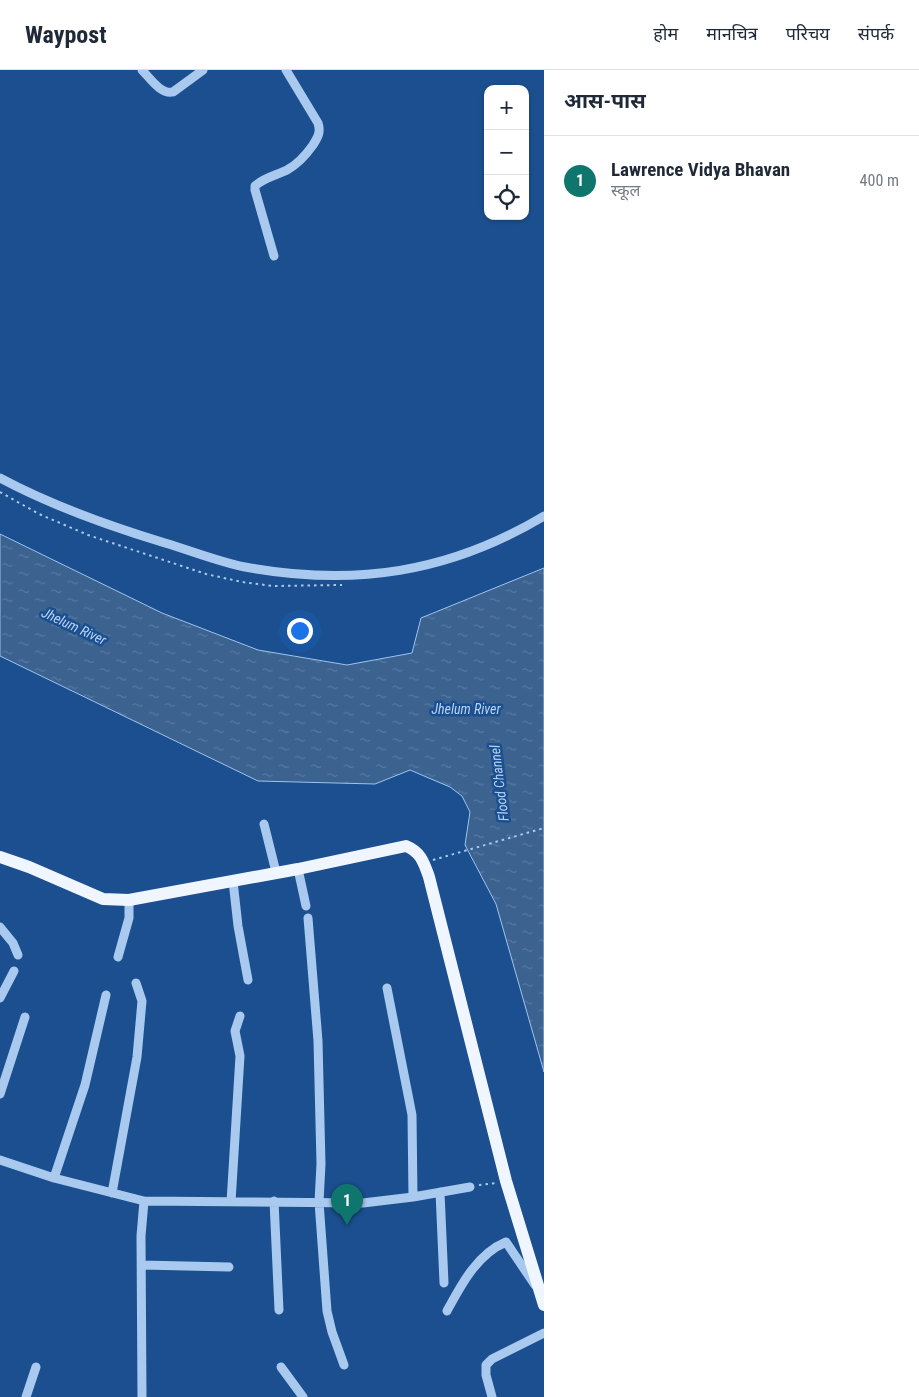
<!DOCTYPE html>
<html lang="hi">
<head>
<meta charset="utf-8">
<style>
	body { margin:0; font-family:"Roboto Condensed","Noto Sans Devanagari",sans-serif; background:#f2f2f3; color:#1f2937 }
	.controls { position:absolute; right:15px; top:15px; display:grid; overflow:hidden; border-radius:10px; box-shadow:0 1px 4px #0004 }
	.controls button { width:45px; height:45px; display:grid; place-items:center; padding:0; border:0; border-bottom:1px solid #e0e1e3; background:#fff; color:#1f2937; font:25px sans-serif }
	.you { position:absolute; left:299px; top:560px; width:18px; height:18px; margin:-12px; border:4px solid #fff; border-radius:50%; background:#1a73e8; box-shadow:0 0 0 8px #1a73e833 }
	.badge { display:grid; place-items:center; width:32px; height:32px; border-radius:50%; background:#0f766e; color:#fff; font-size:16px; font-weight:700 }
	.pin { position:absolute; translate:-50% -41px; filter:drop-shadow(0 1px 2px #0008) }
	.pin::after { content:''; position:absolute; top:26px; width:18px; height:15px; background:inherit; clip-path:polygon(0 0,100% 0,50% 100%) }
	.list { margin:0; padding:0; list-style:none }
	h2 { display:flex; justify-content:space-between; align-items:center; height:65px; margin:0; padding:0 20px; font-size:21px }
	h2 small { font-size:16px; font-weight:400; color:#747a83 }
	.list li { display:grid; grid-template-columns:32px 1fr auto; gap:15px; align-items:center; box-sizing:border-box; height:90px; padding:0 20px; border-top:1px solid #e0e1e3 }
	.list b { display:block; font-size:19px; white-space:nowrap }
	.list p { margin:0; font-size:16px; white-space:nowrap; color:#747a83 }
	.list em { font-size:16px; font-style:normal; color:#747a83 }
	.icon { flex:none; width:28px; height:28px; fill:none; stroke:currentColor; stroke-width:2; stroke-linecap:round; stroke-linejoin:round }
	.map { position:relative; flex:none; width:544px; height:1327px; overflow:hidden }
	header { display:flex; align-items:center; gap:30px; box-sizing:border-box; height:70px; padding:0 25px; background:#fff; border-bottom:1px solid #e0e1e3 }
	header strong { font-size:24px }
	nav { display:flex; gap:28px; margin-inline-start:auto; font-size:18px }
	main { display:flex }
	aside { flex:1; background:#fff }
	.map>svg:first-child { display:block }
</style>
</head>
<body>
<header>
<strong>Waypost</strong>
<nav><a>होम</a><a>मानचित्र</a><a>परिचय</a><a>संपर्क</a></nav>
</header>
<main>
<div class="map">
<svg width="544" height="1327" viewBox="0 0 544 1327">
	<defs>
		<pattern id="water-ripples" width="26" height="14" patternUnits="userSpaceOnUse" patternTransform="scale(1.25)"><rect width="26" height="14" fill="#3c6290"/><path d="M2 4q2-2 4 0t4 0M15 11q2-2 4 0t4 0" fill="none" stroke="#597aa1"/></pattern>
	</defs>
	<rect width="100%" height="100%" fill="#1b4f8f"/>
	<path fill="url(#water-ripples)" stroke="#9cc4f0" d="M0,464L162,543L258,580L347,595L412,583L421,548L544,498V1002L496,834L465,775L470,742L462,726L450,717L410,700L375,714L258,711L0,586Z"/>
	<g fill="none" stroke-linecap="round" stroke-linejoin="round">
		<path stroke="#a9c9ee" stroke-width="2" stroke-dasharray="2.5 4" stroke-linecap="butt" d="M0,422L39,444L88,465L206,504L242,512L273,516L342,515
			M433,790L544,758
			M479,1115L496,1113"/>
		<path stroke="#a9c9ee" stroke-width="9" d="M142,0C150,8 161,25 173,22L203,0
			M274,186L255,120V116C263,108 277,105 287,100C298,94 306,85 313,75C318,67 321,62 318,53L286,0
			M0,408C52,436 109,456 165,473C192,481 219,492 245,497C354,517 449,503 544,446
			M264,754L276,802
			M298,799L306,836
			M233,811L238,856L248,910
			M308,848L318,971L321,1094L319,1132L327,1241L332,1262L344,1295
			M0,857L13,873L18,885
			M118,887L129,848V830
			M387,918L412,1045L413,1127
			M0,928L14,901
			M0,1024L25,947
			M0,1090L54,1108L144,1131L363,1133L413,1127L470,1117
			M54,1108L85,1015L106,925
			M440,1122L444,1213
			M112,1123L137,987L142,931L136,913
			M274,1131L279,1240
			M231,1132L240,986L235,961L240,946
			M142,1195L229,1197
			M447,1241C461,1215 477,1184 506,1172L535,1215
			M281,1297L303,1327
			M26,1327L36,1297
			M142,1327L141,1166L144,1131
			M492,1327L486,1305V1295L492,1289L544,1263"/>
		<path stroke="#f0f6ff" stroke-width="12" d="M0,787L29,797L103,829L129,830L298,799L406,776C421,782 424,793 429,807L506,1111L544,1235"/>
	</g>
	<g text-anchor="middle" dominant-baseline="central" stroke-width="5" stroke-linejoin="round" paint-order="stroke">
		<g font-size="14" font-style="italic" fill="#b5d3f5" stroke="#1b4f8f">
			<text transform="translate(74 556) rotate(25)">Jhelum River</text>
			<text x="466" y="639">Jhelum River</text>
			<text transform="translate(499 713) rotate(-97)">Flood Channel</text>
		</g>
	</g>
</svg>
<div class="controls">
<button>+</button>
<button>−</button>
<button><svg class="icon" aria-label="locate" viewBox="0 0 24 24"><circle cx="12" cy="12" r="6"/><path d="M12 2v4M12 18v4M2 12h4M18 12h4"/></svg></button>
</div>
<div class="you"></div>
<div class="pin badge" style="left:347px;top:1155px">1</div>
</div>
<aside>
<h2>आस-पास<small></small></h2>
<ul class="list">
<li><span class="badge">1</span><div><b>Lawrence Vidya Bhavan</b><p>स्कूल</p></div><em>400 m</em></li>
</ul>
</aside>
</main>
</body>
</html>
